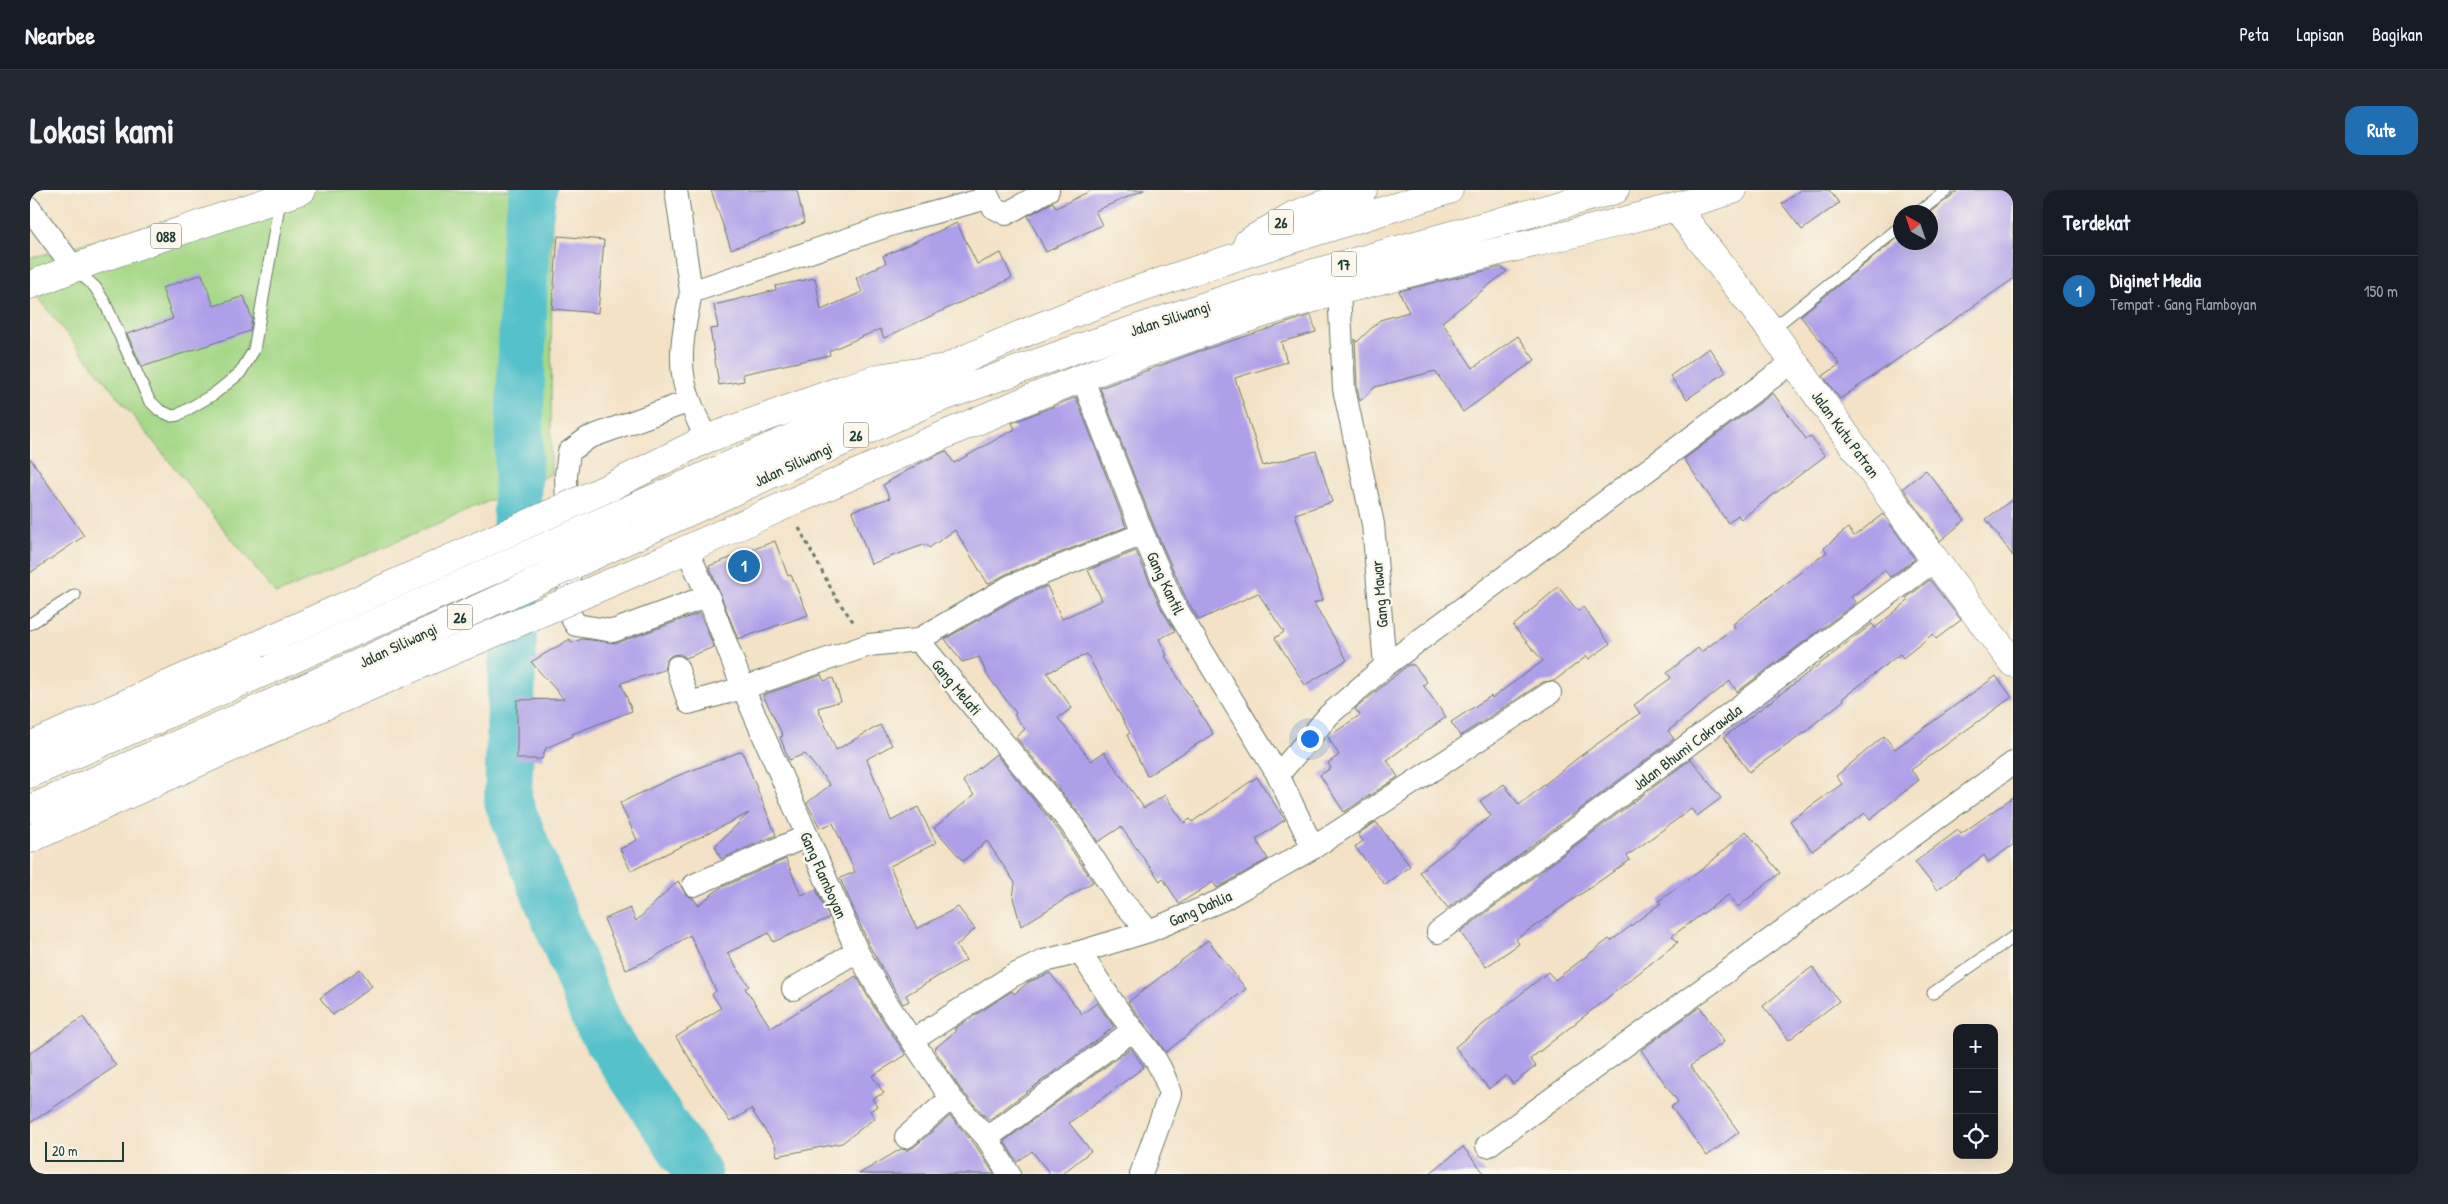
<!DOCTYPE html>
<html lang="id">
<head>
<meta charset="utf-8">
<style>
	body { margin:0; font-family:"Patrick Hand",sans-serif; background:#242831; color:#f1f3f6 }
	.controls { position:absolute; right:15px; bottom:15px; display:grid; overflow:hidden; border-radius:10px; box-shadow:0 5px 20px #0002 }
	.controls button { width:45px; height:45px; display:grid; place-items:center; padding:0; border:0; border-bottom:1px solid #363941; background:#171b24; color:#f1f3f6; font:25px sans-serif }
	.compass { position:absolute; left:1863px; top:15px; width:45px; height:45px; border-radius:50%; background:#171b24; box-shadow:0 5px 20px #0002; rotate:320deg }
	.scale { position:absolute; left:15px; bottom:12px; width:79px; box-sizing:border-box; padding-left:5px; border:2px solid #1f3d34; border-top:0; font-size:14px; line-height:18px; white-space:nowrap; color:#1f3d34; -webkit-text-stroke:4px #fbf7ec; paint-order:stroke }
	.you { position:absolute; left:1279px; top:548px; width:18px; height:18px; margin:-12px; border:4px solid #fff; border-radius:50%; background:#1a73e8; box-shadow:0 0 0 8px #1a73e833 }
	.badge { display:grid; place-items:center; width:32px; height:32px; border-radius:50%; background:#1f6fb2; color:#fff; font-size:16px; font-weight:700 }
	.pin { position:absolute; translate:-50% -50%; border:2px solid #fff; box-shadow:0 1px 5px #0006 }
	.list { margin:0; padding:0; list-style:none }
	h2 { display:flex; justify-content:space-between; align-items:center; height:65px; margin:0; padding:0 20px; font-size:21px }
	h2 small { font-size:16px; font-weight:400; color:#9ea1a6 }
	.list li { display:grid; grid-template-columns:32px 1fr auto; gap:15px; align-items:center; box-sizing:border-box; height:70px; padding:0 20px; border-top:1px solid #363941 }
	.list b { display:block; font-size:19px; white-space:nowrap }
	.list p { margin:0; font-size:16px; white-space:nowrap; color:#9ea1a6 }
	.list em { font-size:16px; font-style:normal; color:#9ea1a6 }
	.icon { flex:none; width:28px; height:28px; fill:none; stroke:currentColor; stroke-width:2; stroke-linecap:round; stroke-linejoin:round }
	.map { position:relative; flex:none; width:1983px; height:984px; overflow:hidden; border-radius:15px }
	header { display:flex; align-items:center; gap:30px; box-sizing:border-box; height:70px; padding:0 25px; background:#171b24; border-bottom:1px solid #363941 }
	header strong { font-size:24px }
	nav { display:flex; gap:28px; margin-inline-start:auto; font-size:18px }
	.intro { display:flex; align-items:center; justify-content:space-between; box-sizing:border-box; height:120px; padding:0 30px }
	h1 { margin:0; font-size:35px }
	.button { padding:12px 22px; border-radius:15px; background:#1f6fb2; color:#fff; font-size:18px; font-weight:700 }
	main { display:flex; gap:30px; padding:0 30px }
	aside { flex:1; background:#171b24; border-radius:15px; box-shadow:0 5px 20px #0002 }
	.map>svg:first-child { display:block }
</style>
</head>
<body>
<header>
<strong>Nearbee</strong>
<nav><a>Peta</a><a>Lapisan</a><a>Bagikan</a></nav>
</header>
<div class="intro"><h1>Lokasi kami</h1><a class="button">Rute</a></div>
<main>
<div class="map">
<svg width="1983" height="984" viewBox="0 0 1983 984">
	<rect width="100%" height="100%" fill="#fbf7ec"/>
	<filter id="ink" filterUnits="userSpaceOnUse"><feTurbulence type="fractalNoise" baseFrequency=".02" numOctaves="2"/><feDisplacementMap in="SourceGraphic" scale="10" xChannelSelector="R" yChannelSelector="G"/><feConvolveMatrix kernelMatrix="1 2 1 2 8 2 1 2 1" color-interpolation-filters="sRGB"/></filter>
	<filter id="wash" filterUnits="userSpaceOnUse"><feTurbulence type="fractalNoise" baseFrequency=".0096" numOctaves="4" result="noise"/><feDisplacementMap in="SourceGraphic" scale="20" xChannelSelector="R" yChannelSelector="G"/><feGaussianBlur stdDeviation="1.12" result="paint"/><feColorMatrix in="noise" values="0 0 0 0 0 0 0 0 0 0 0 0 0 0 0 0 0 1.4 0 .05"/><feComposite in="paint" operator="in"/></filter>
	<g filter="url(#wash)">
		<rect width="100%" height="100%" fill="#f3e2c6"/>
		<path fill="#a6d888" stroke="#628a5e" d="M253,0H522L521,284L246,404L0,98V68Z"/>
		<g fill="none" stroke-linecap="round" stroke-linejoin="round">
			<path stroke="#54c1ca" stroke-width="48" d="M503,0L495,58L478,611L568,835L668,984"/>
		</g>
		<g id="blocks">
			<path fill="#ae9fe9" d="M681,0H767L774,33L701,59Z
				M1062,0H1114L1065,21L1072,35L1016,62L998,26L1023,12L1026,18Z
				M1770,0H1799L1809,13L1772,40L1752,14Z
				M1929,0H1983V89L1810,209L1793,186L1810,174L1770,126L1870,46V52H1900V22Z
				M927,33L947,74L971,63L982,88L854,148L850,139L799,161L800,165L713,184L714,191L689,195L680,139L688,138L684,115L746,100L745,96L785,88L791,120L832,102L826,88L856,73L853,66Z
				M528,46L574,50L568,123L522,119Z
				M1471,77L1477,81L1412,132L1443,178L1488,146L1505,170L1433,222L1405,181L1345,197L1330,211L1327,197L1325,149L1327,152L1350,130L1379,122L1369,101Z
				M172,84L184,116L214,106L222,129L220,141L112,177L97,144L143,129L132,98Z
				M1281,125L1286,142L1251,152L1257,172L1205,188L1233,276L1286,261L1302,312L1265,324L1293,410L1284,413L1317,470L1275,495L1245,448L1254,442L1228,403L1169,430L1156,409L1125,339L1070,198L1164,163Z
				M1679,158L1696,182L1657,209L1640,186Z
				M1743,203L1776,249L1780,246L1795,266L1711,329L1708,325L1698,333L1654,269Z
				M1046,207L1096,337L976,384L958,394L925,340L899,358L896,354L841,374L822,321L860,308L853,295L890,273L916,261L924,273L985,239L982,233Z
				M0,268L54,346L0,383Z
				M1896,280L1935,330L1910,351L1873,298Z
				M1983,309V366L1956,329Z
				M1853,324L1885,369L1860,387L1854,380L1821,407L1826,413L1707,502L1700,491L1638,541L1644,549L1418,718L1389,682L1461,626L1450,611L1474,594L1489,615L1549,567L1610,523L1604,515L1641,488L1637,483L1668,458L1671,462L1705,437L1703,434L1797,362L1794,358L1818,338L1824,346Z
				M745,351L758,386L761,385L778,425L708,449L679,376Z
				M1106,361L1132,420L1145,441L1129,449L1137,465L1135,466L1183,544L1117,586L1097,545L1100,543L1057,464L1017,483L1042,518L1028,528L1061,571L1074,562L1114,618L1135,605L1154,633L1160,629L1162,632L1227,587L1255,630L1226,649L1238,669L1187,698L1183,692L1149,714L1133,688L1130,691L1091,637L1068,652L1051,626L986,547L995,539L984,525L986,523L957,485L949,467L932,472L915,449L987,408L1017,396L1032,429L1072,410L1058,380Z
				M1900,390L1931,430L1906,449L1903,444L1873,468L1870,464L1813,508L1814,510L1779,538L1780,539L1719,582L1694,547L1842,434L1845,438L1878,411L1876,408Z
				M1528,397L1548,421L1553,417L1580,454L1559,469L1557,466L1524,491L1513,492L1430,546L1421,532L1461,506L1462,508L1513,471L1483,436Z
				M670,423L684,457L656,468L650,464L642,465L637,469L634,480L591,493L602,521L542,544L543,546L516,558L512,569H487V510L534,509L501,472L540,449L541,453L552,449L587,453Z
				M1378,475H1384L1397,492L1393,495L1416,527L1357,570L1368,587L1314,622L1290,585L1301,578L1298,573L1309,565L1298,547L1330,525L1325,519Z
				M791,485L794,491L803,488L811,511L788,518L806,560L850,535L862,555L837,569L861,631L888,617L906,653L860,676L887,739L928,717L945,739L926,756L936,770L876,805L879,811L873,814L839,755L810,688L825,682L803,633L790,638L777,613L800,595L775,564L759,570L750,547L753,546L733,505Z
				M1966,486L1982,507L1881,580L1889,590L1840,629L1835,623L1782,661L1760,631L1812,594L1806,586L1854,546L1865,559Z
				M712,561L746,645L691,669L685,656L719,623L601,681L590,659L607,650L590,613L642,588Z
				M966,564L1030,642L1063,692L991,736L983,708L985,693L957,651L933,671L904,638L944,605L933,591Z
				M1661,569L1691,608L1667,626L1661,619L1597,666L1600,670L1486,749L1489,754L1456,777L1430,742Z
				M1983,607V655L1958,672L1954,665L1907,700L1885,672L1928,640L1931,644Z
				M1346,632L1380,676L1355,695L1325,657L1333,651L1328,644Z
				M1716,641L1750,683L1708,717L1698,705L1642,746L1648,752L1500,869L1506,876L1483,894L1476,885L1459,899L1425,857L1518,782L1525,790L1579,749L1581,751L1631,713L1629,711L1675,677Z
				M756,669L771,705L786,699L799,728L743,752L739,743L697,763L719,796L715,798L741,838L826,786L845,819L876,865L842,886L854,903L842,909L847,916L840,921L845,928L812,953L747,966L745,955L721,919L700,932L646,847L691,818L682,804L686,801L660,745L623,768L596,780L574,729L600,718L606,731L648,691L656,705L663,708L668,715L690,698Z
				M1178,750L1216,799L1136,862L1098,812Z
				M1782,777L1809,811L1759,850L1733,816Z
				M330,779L342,796L303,825L290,808Z
				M1020,783L1052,824L1067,813L1084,837L959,930L931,900L904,859L926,841L924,839L982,801L984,804L999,792Z
				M1670,817L1694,852L1660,876L1709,942L1677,966L1641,917L1648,912L1611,860Z
				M53,827L86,876L0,933V863Z
				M1101,858L1114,877L1039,933L1061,961L1032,984H1020L1002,961L987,972L974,951Z
				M920,926L946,956L964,984H829L871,959L878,960L884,957Z
				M1433,957L1455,984H1399Z"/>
		</g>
	</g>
	<g filter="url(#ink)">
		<use href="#blocks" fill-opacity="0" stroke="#697767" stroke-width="1"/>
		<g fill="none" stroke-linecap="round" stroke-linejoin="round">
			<defs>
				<path id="lane" d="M1889,22L1917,0
					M45,79L65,97L75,113L119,210L129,220L142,226L148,225L184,204L210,183L224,160L250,10
					M1741,140L1870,37
					M0,434L45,405
					M1903,803L1983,747"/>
				<path id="street" d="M646,0L661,102
					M955,0L963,17L976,24L1018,0
					M0,19L44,78
					M1052,187L1113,344L1144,415L1248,585
					M660,211L558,248L539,262L536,285L540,425L546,435L583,441L678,406
					M676,249C668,230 658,211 654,191C648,162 656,130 661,102L869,32L958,8
					M1113,344L981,396L888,450L1041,634L1089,708L1119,741
					M657,360L678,406L713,498L827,761L856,812L921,908L957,948L979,984
					M1355,476L1764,171
					M647,477L659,513L713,498L839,455L888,450
					M1283,658L1248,585L1299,525L1355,476L1343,334L1314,199L1309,101
					M664,695L777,646
					M1408,742L1905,370
					M1050,762L1119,741L1192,710L1283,658L1520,503
					M763,799L827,761
					M883,850L982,786L1014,771L1050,762C1063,782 1076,803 1090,823C1111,852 1131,868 1140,904L1111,984
					M876,947L921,908
					M957,948L1103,840
					M1457,956L1983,573"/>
				<path id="secondary" d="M1646,18L1741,140L1905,370L1983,473
					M580,297L676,249L814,199L853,187L909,179
					M626,373C827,284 1027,188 1237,122C1390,74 1550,48 1703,0
					M0,556L234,452
					M0,649L262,530"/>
				<path id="primary" d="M0,95L68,69L272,0"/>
				<path id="highway" d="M1218,52L1264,25L1333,0
					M591,323L884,194C1053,107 1239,58 1419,0
					M608,345L899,212L1049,158L1226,99L1585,0
					M114,507L125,531
					M0,584L239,480
					M141,585L157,561L171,549
					M78,589L97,587L123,594
					M0,619L251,509"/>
			</defs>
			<use href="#lane" stroke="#697767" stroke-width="13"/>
			<use href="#street" stroke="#697767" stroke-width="24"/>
			<use href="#secondary" stroke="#697767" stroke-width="29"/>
			<use href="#primary" stroke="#697767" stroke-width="29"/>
			<use href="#highway" stroke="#697767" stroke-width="29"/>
			<path stroke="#697767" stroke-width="3" stroke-dasharray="4 4" stroke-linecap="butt" d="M769,338L806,408L825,434"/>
			<use href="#lane" stroke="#fff" stroke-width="11"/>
			<use href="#street" stroke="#fff" stroke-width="22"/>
			<use href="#secondary" stroke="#fff" stroke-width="28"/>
			<use href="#primary" stroke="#fff" stroke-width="28"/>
			<use href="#highway" stroke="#fff" stroke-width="28"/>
			<defs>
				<path id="secondary-bridge" d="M234,452L580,297
					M262,530L626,373"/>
				<path id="highway-bridge" d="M239,480L591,323
					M251,509L608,345"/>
			</defs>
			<use href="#secondary-bridge" stroke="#697767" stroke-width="29" stroke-linecap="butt"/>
			<use href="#highway-bridge" stroke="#697767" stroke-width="29" stroke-linecap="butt"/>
			<use href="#secondary-bridge" stroke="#fff" stroke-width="28"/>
			<use href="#highway-bridge" stroke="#fff" stroke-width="28"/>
		</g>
	</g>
	<g text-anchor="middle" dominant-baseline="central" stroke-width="5" stroke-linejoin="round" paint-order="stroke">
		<g fill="#fbf7ec" stroke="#61756b" stroke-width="1">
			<rect x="1238.5" y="19.5" width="25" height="25" rx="4"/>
			<rect x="121" y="33.5" width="30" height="25" rx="4"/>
			<rect x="1301.5" y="61.5" width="25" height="25" rx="4"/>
			<rect x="813.5" y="232.5" width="25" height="25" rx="4"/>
			<rect x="417.5" y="414.5" width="25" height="25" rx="4"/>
		</g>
		<g font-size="15" font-weight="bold" fill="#1f3d34">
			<text x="1251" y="32">26</text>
			<text x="136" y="46">088</text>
			<text x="1314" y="74">17</text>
			<text x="826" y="245">26</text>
			<text x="430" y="427">26</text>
		</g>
		<g font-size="16" fill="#1f3d34" stroke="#fbf7ec">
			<text transform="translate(1140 128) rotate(-18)">Jalan Siliwangi</text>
			<text transform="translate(1816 244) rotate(54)">Jalan Kutu Patran</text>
			<text transform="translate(763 274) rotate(-25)">Jalan Siliwangi</text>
			<text transform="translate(1136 393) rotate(65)">Gang Kantil</text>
			<text transform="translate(1349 404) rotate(-95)">Gang Mawar</text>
			<text transform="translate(368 455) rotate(-25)">Jalan Siliwangi</text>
			<text transform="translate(927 497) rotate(50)">Gang Melati</text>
			<text transform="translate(1657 557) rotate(-37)">Jalan Bhumi Cakrawala</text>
			<text transform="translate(794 685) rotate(66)">Gang Flamboyan</text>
			<text transform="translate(1170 718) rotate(-24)">Gang Dahlia</text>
		</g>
	</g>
</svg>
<div class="controls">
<button>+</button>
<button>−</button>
<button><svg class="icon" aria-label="locate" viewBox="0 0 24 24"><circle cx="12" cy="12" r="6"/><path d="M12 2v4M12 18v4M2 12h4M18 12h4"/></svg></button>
</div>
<svg class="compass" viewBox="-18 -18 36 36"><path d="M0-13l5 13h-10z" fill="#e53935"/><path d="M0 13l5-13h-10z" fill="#9ea1a6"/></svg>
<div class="scale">20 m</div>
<div class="you"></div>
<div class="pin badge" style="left:714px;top:376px">1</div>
</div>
<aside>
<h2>Terdekat<small></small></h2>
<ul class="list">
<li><span class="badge">1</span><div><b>Diginet Media</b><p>Tempat · Gang Flamboyan</p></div><em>150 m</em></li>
</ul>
</aside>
</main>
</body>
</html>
